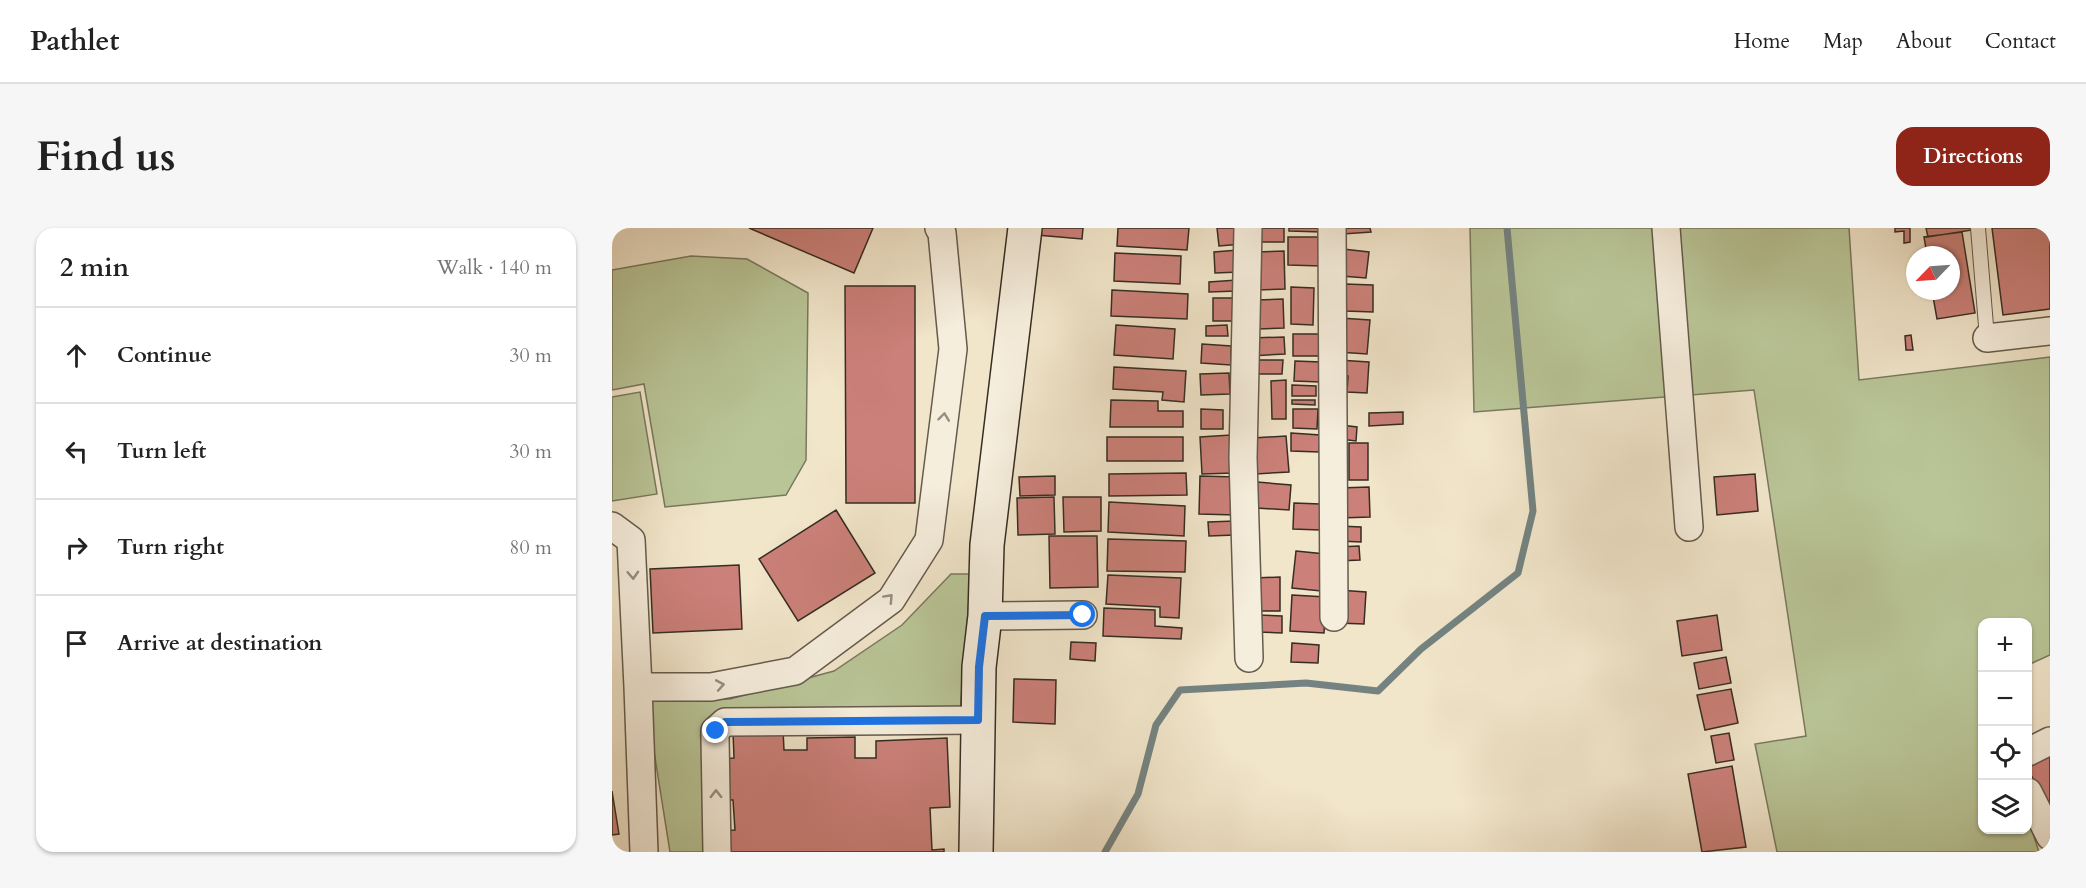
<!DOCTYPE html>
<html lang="en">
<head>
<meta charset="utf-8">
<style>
	body { margin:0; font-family:Cardo,serif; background:#f6f6f6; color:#222 }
	.controls { position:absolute; right:18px; bottom:18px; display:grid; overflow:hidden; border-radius:12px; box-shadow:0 2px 4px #0004 }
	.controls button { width:54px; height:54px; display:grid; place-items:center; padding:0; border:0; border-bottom:2px solid #e0e0e0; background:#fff; color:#222; font:30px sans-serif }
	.compass { position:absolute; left:1294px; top:18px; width:54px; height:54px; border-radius:50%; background:#fff; box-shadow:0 2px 4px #0004; rotate:245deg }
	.stop { position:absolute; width:18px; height:18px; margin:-14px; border:4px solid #1a73e8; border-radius:50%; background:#fff }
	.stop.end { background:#1a73e8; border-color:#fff; box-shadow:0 2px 6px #0008 }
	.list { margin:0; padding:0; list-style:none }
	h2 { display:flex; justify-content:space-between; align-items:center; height:78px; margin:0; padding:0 24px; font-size:26px }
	h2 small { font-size:20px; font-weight:400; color:#767676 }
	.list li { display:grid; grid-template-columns:39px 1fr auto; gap:18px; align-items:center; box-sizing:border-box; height:96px; padding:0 24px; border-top:2px solid #e0e0e0 }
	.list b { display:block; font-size:22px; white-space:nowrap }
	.list em { font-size:20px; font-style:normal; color:#767676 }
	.icon { flex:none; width:33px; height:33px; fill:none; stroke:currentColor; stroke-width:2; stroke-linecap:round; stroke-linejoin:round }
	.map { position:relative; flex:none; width:1438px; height:624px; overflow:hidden; border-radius:18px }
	header { display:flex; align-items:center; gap:36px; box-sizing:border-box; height:84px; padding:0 30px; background:#fff; border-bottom:2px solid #e0e0e0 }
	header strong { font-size:28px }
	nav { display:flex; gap:33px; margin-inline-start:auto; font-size:21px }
	.intro { display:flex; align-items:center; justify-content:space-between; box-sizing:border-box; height:144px; padding:0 36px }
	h1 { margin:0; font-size:42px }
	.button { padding:15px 27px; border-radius:18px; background:#8f2418; color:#fff; font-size:21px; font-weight:700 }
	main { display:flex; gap:36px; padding:0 36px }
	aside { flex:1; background:#fff; border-radius:18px; box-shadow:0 2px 4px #0004 }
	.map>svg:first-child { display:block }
</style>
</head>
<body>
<header>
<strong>Pathlet</strong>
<nav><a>Home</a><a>Map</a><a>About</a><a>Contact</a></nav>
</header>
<div class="intro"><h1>Find us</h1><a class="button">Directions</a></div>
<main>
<aside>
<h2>2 min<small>Walk · 140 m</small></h2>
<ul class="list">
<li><svg class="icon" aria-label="ahead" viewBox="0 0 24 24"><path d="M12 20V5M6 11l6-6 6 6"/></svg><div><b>Continue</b></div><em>30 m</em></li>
<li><svg class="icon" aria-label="left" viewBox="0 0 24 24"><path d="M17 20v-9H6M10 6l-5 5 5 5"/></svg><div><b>Turn left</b></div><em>30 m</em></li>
<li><svg class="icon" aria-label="right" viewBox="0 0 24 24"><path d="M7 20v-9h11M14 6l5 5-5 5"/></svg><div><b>Turn right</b></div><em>80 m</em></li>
<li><svg class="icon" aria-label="arrive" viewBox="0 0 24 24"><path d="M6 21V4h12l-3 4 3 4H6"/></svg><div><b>Arrive at destination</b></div></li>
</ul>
</aside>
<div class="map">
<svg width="1438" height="624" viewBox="0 0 1438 624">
	<rect width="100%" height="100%" fill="#f1e5ca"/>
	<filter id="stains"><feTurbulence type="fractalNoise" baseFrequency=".00333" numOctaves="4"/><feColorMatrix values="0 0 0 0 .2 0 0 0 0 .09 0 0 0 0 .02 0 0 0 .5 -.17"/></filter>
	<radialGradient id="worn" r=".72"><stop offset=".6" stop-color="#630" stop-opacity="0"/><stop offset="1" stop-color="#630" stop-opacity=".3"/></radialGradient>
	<path fill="#b9c597" stroke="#78795d" stroke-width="1.5" d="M858,0H1237L1247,152L1438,129V427L1416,437V394H1370V602H1416V591L1427,624H1165L1143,516L1194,508L1142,162L862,184Z
		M79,28L135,31L196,65L194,232L174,267L53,279L32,156L0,162V42Z
		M28,164L45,266L0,273V169Z
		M339,346H359L347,498L98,496L103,624H58L34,473L118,471L222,443L290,397Z"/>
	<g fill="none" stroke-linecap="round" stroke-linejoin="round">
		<path stroke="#748381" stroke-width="7" d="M493,624L526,566L544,497L568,462L694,455L766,463L809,421L906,345L921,283L895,0"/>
	</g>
	<path fill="#cb8079" stroke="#362d23" stroke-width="1.5" d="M137,0H261L242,45Z
		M426,0H471L470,11L425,7Z
		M506,0H577L575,22L505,18Z
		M605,0H629L631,16L607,18Z
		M643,0H672V14H643Z
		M677,0H710V4L677,3Z
		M731,0H758L759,4L731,6Z
		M1283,0H1298V14L1292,15V3L1283,4Z
		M1314,0H1359L1360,2L1316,9Z
		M1380,0H1436L1438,3V81L1391,87Z
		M1350,4L1363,85L1325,91L1320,63H1339V27H1315L1312,9Z
		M676,9H709V38L676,37Z
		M731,21L757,24L754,50L729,48Z
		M626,22L627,44L603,45L602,24Z
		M672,23L673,61L644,62L643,24Z
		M503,25L569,28L568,56L502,53Z
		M625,52V63L597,64V54Z
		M733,56L761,57V84L733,83Z
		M233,58H303V275H234Z
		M679,59L702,60L701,97L679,96Z
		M500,62L576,66L575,91L499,88Z
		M601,70H621L620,93H601Z
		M671,71L672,100L646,101L645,72Z
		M728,90L758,92L755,126L726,124Z
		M504,97L563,101L561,131L502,127Z
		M615,97L616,108H594V98Z
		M681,106H707L708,128H681Z
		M1299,107L1301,122H1294L1293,108Z
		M672,109L673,126L638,128V110Z
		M590,116L619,118V137L589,135Z
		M645,132H671L670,146H644Z
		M726,132L757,134L755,165L735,164L736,148L726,147Z
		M683,133L709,134L708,154L682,153Z
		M502,139L574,143L572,174L550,172L551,164L501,161Z
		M617,145L618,166L589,167L588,146Z
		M674,152V191H660L659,153Z
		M680,157L704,158V168H680Z
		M499,172L546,173V183H571V199H498Z
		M680,172H703V177L680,176Z
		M589,181L611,182V201H589Z
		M681,181H706L705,201L681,200Z
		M791,184V196L757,198V185Z
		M729,197L745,199L744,213L728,211Z
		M679,205L708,207L707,224L679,223Z
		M619,207L622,245L590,246L588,209Z
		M674,208L677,244L643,246L641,210Z
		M495,209H571V233H495Z
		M737,215H756V252H737Z
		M574,245L575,267L497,268V246Z
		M1143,246L1146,283L1105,287L1102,249Z
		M443,248V267L408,268L407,249Z
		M588,248L625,249L624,287L587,286Z
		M645,254L679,257L677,282L644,280Z
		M757,259L758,289L728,290L727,260Z
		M442,269L443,306L406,307L405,270Z
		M451,269H489V303L452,304Z
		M497,274L573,278L572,308L496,304Z
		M682,275L708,276V302L681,301Z
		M224,282L263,345L186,393L147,331Z
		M623,293V307L597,308L596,294Z
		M727,298L749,299V314L727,313Z
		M437,308H485L486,359L438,360Z
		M496,311L574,313L573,344L495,343Z
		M747,318L748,332L726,333L725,319Z
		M684,323L713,326L709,363L680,360Z
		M127,337L130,401L41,405L38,341Z
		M496,347L569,350L567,390L548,389V379L494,376Z
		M668,349V383H643L642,350Z
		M726,362L754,364L752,396L725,395Z
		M680,367L714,369L712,405L678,403Z
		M492,380L543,382V398L570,400L569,411L491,408Z
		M644,387L670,388V405L644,404Z
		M1105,387L1110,422L1070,428L1065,393Z
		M459,414L484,415L483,433L458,431Z
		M680,415L707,417L706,435L679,434Z
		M1114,429L1119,455L1087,461L1082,435Z
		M402,451L444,452L443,496L401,494Z
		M1119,461L1126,495L1093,502L1085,467Z
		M171,502L172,522H195V510L243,509V530H264V513L335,510L338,579L318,580L320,622L332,621V624H106L105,603L123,602L121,572H106L104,531L122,530L121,504Z
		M1117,505L1122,532L1104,535L1099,508Z
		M1438,520V585L1416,541V532Z
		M1120,538L1134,619L1090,624L1076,546Z
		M0,563L7,606L0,607Z"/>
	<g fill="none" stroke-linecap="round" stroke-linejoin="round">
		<defs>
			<path id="lane" d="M1366,0L1375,110"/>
			<path id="street" d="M636,0L631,230L637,430
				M720,0L722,389
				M1054,0L1077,299
				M1375,110L1438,103
				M0,298L19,312L26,459H99L183,443L279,372L317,312L341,121L330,5L327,0
				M373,388L471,387
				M26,459L32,624
				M1416,524L1438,513
				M1416,564L1438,608
				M105,624L103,509V503L113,494L367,492"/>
			<path id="secondary" d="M364,624L367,439L373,388L375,317L413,0"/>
		</defs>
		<use href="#lane" stroke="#655b4d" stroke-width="16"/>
		<use href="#street" stroke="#655b4d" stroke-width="30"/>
		<use href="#secondary" stroke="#362d23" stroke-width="36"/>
		<use href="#lane" stroke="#f6eedd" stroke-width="14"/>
		<use href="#street" stroke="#f6eedd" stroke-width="27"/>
		<use href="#secondary" stroke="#f6eedd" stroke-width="33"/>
	</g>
	<defs><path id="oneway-chevron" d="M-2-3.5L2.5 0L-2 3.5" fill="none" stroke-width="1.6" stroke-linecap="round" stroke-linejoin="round" transform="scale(1.5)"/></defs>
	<g stroke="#968e80">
		<use href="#oneway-chevron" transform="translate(332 189) rotate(-83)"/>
		<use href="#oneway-chevron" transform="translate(21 347) rotate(87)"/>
		<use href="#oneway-chevron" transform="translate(277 370) rotate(-47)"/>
		<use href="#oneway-chevron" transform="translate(108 457) rotate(-10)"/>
		<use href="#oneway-chevron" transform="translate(104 566) rotate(-91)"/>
	</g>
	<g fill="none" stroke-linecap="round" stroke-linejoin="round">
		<path stroke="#1a73e8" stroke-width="8" d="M104,503L113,494L366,492L367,439L373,388L471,387"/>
	</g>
	<rect width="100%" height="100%" filter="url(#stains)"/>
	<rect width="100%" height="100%" fill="url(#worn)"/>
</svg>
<div class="controls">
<button>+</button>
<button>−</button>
<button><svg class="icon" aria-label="locate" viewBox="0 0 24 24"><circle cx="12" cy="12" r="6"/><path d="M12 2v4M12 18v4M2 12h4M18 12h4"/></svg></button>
<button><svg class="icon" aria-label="layers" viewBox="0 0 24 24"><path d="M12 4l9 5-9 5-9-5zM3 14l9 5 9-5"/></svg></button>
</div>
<svg class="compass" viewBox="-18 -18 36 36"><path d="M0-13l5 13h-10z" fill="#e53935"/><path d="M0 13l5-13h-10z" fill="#767676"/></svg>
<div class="stop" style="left:471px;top:387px"></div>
<div class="stop end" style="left:104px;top:503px"></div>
</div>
</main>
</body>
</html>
